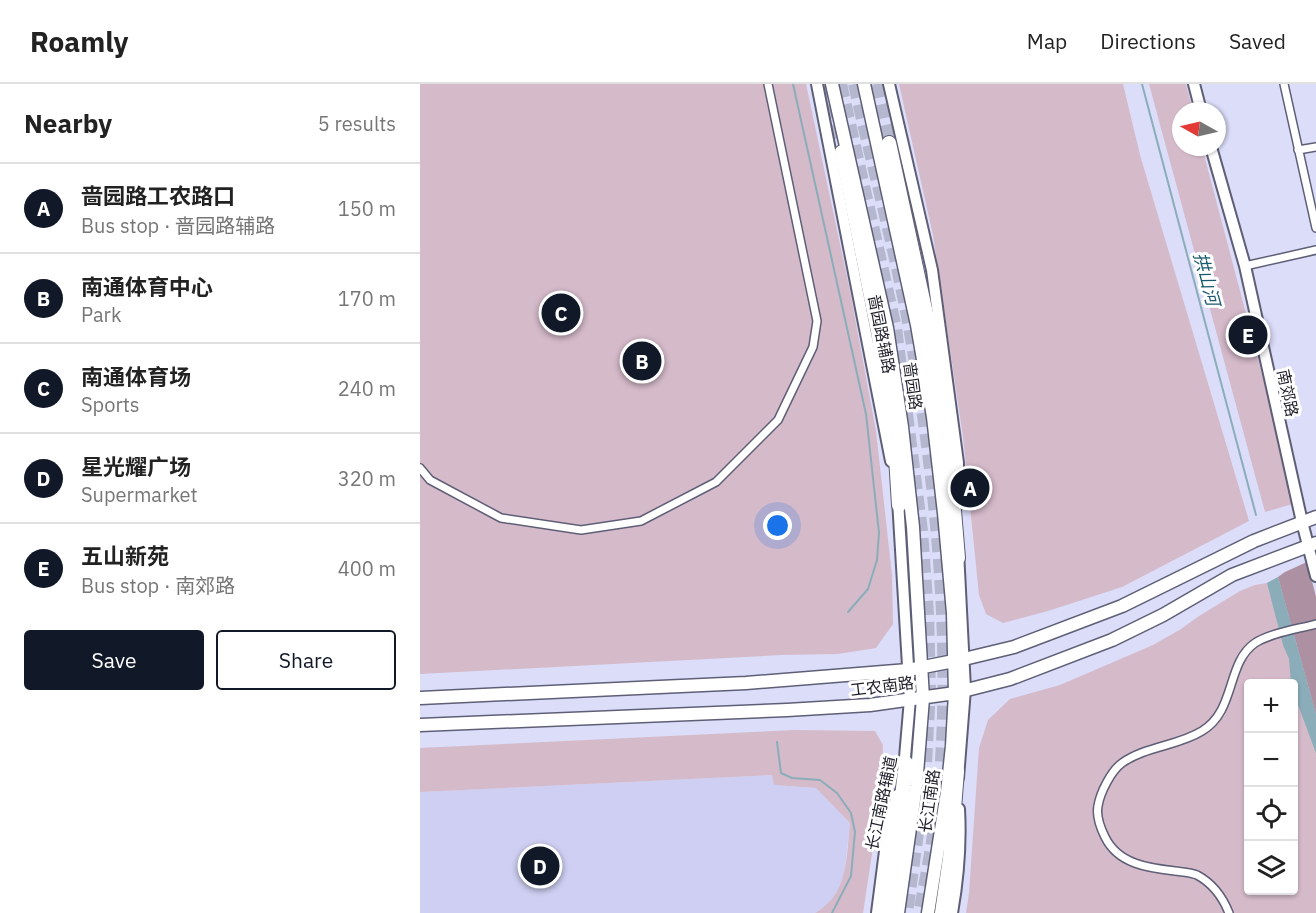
<!DOCTYPE html>
<html lang="en">
<head>
<meta charset="utf-8">
<style>
	body { margin:0; font-family:"IBM Plex Sans","Noto Sans SC",sans-serif; background:#f6f6f6; color:#222 }
	.controls { position:absolute; right:18px; bottom:18px; display:grid; overflow:hidden; border-radius:6px; box-shadow:0 2px 4px #0004 }
	.controls button { width:54px; height:54px; display:grid; place-items:center; padding:0; border:0; border-bottom:2px solid #e0e0e0; background:#fff; color:#222; font:30px sans-serif }
	.compass { position:absolute; left:752px; top:18px; width:54px; height:54px; border-radius:50%; background:#fff; box-shadow:0 2px 4px #0004; rotate:278deg }
	.you { position:absolute; left:358px; top:442px; width:21px; height:21px; margin:-15px; border:4px solid #fff; border-radius:50%; background:#1a73e8; box-shadow:0 0 0 9px #1a73e833 }
	.badge { display:grid; place-items:center; width:39px; height:39px; border-radius:50%; background:#111827; color:#fff; font-size:20px; font-weight:700 }
	.pin { position:absolute; translate:-50% -50%; border:3px solid #fff; box-shadow:0 2px 6px #0006 }
	.list { margin:0; padding:0; list-style:none }
	h2 { display:flex; justify-content:space-between; align-items:center; height:78px; margin:0; padding:0 24px; font-size:26px }
	h2 small { font-size:20px; font-weight:400; color:#767676 }
	.list li { display:grid; grid-template-columns:39px 1fr auto; gap:18px; align-items:center; box-sizing:border-box; height:90px; padding:0 24px; border-top:2px solid #e0e0e0 }
	.list b { display:block; font-size:22px; white-space:nowrap }
	.list p { margin:0; font-size:20px; white-space:nowrap; color:#767676 }
	.list em { font-size:20px; font-style:normal; color:#767676 }
	.actions { display:flex; gap:12px; padding:18px 24px }
	.actions a { flex:1; padding:14px 0; border:2px solid #111827; border-radius:6px; text-align:center; font-size:21px; color:#111827 }
	.actions .main { background:#111827; color:#fff }
	.icon { flex:none; width:33px; height:33px; fill:none; stroke:currentColor; stroke-width:2; stroke-linecap:round; stroke-linejoin:round }
	.map { position:relative; flex:none; width:896px; height:829px; overflow:hidden }
	header { display:flex; align-items:center; gap:36px; box-sizing:border-box; height:84px; padding:0 30px; background:#fff; border-bottom:2px solid #e0e0e0 }
	header strong { font-size:28px }
	nav { display:flex; gap:33px; margin-inline-start:auto; font-size:21px }
	main { display:flex }
	aside { flex:1; background:#fff }
	.map>svg:first-child { display:block }
</style>
</head>
<body>
<header>
<strong>Roamly</strong>
<nav><a>Map</a><a>Directions</a><a>Saved</a></nav>
</header>
<main>
<aside>
<h2>Nearby<small>5 results</small></h2>
<ul class="list">
<li><span class="badge">A</span><div><b>啬园路工农路口</b><p>Bus stop · 啬园路辅路</p></div><em>150 m</em></li>
<li><span class="badge">B</span><div><b>南通体育中心</b><p>Park</p></div><em>170 m</em></li>
<li><span class="badge">C</span><div><b>南通体育场</b><p>Sports</p></div><em>240 m</em></li>
<li><span class="badge">D</span><div><b>星光耀广场</b><p>Supermarket</p></div><em>320 m</em></li>
<li><span class="badge">E</span><div><b>五山新苑</b><p>Bus stop · 南郊路</p></div><em>400 m</em></li>
</ul>
<div class="actions"><a class="main">Save</a><a>Share</a></div>
</aside>
<div class="map">
<svg width="896" height="829" viewBox="0 0 896 829">
	<rect width="100%" height="100%" fill="#dbddf9"/>
	<path fill="#cecff2" d="M352,691L354,701L396,704L430,739L423,800L407,822L395,829H0V708Z"/>
	<path fill="#d5baca" fill-rule="evenodd" d="M0,0H386L430,207L456,347L472,491L473,540L456,564L418,570L362,571L0,590Z
		M479,0H703L720,71L829,437L702,503L628,527L583,539L566,530L559,511L543,353L513,151Z
		M729,0H766L773,27H761V63H782L876,419L845,428Z
		M887,478L896,513V829H546L549,809L559,664L568,636L590,615L640,601L733,561L761,545L779,532L820,507L835,501L847,499ZM828,600H874V806H828Z
		M375,646L455,647L463,661L461,710L443,829H395C429,810 426,774 430,739L396,704L354,701L352,691L0,708V664Z"/>
	<path fill="#ad90a1" d="M887,478L896,513V630L858,493L865,488Z"/>
	<path fill="#8badba" d="M858,493L896,630V669L874,610V600L871,599L869,575L863,561L847,499Z"/>
	<g fill="none" stroke-linecap="round" stroke-linejoin="round">
		<path stroke="#8badba" stroke-width="2" d="M373,0L446,330L459,449L457,476L448,505L428,528
			M722,0L836,431
			M357,658L361,689L372,694L400,696L417,709L431,729L435,748L431,792L412,829"/>
		<path stroke="#b5b7cf" stroke-width="14" stroke-dasharray="14 7" stroke-linecap="butt" d="M404,0L422,68
			M420,0L475,244L501,447L507,530L509,605L504,698L486,829
			M435,0C453,81 475,162 490,243C516,394 533,550 520,704C516,745 508,788 500,829
			M456,0L469,59"/>
		<defs>
			<path id="street" d="M864,0L896,144
				M878,66L896,63
				M825,182L896,166
				M0,384L10,396L81,434L161,446L221,437L296,398L358,336L393,263L397,237L348,0
				M809,829C803,814 792,799 777,791C770,788 762,788 755,787C728,784 698,780 685,753C680,743 676,732 678,722C680,709 691,687 702,679C726,662 758,662 782,647C816,627 806,579 835,559C850,549 878,545 896,540"/>
			<path id="secondary" d="M397,0L471,377
				M469,0L512,186L538,379V404
				M774,0L781,27
				M791,63L825,182L882,438L896,492
				M478,416L490,615L484,685
				M538,694L545,605L538,467
				M457,829L468,744L477,711
				M532,829C538,795 541,760 539,725"/>
			<path id="primary" d="M412,0L467,244L482,343L493,443L503,614L496,702L478,829
				M444,0L497,241L513,333L524,429L533,529L535,609L532,662L527,708L508,829
				M0,614L326,599L488,586L544,575L594,563L702,522L834,457L896,433
				M0,641L367,626L450,621L535,609L590,595L692,556L743,531L812,491L896,459"/>
			<path id="highway" d="M469,59L513,262L528,355L538,474
				M422,68L458,247L475,357L479,421
				M468,829L486,679
				M522,829L530,774L537,687"/>
		</defs>
		<use href="#street" stroke="#5e5f77" stroke-width="10"/>
		<use href="#secondary" stroke="#5e5f77" stroke-width="14"/>
		<use href="#primary" stroke="#5e5f77" stroke-width="15"/>
		<use href="#highway" stroke="#5e5f77" stroke-width="16"/>
		<use href="#street" stroke="#fff" stroke-width="7"/>
		<use href="#secondary" stroke="#fff" stroke-width="10"/>
		<use href="#primary" stroke="#fff" stroke-width="12"/>
		<use href="#highway" stroke="#fff" stroke-width="14"/>
	</g>
	<g text-anchor="middle" dominant-baseline="central" stroke-width="6" stroke-linejoin="round" paint-order="stroke">
		<g font-size="16" fill="#1e1e28" stroke="#fff">
			<text transform="translate(462 250) rotate(79)">啬园路辅路</text>
			<text transform="translate(493 302) rotate(82)">啬园路</text>
			<text transform="translate(868 309) rotate(78)">南郊路</text>
			<text transform="translate(462 602) rotate(-7)">工农南路</text>
			<text transform="translate(509 717) rotate(-82)">长江南路</text>
			<text transform="translate(461 719) rotate(-78)">长江南路辅道</text>
		</g>
		<g font-size="18" font-style="italic" fill="#18596e" stroke="#fff">
			<text transform="translate(787 195) rotate(75)">拱山河</text>
		</g>
	</g>
</svg>
<div class="controls">
<button>+</button>
<button>−</button>
<button><svg class="icon" aria-label="locate" viewBox="0 0 24 24"><circle cx="12" cy="12" r="6"/><path d="M12 2v4M12 18v4M2 12h4M18 12h4"/></svg></button>
<button><svg class="icon" aria-label="layers" viewBox="0 0 24 24"><path d="M12 4l9 5-9 5-9-5zM3 14l9 5 9-5"/></svg></button>
</div>
<svg class="compass" viewBox="-18 -18 36 36"><path d="M0-13l5 13h-10z" fill="#e53935"/><path d="M0 13l5-13h-10z" fill="#767676"/></svg>
<div class="you"></div>
<div class="pin badge" style="left:550px;top:404px">A</div>
<div class="pin badge" style="left:222px;top:277px">B</div>
<div class="pin badge" style="left:141px;top:229px">C</div>
<div class="pin badge" style="left:120px;top:782px">D</div>
<div class="pin badge" style="left:828px;top:251px">E</div>
</div>
</main>
</body>
</html>
